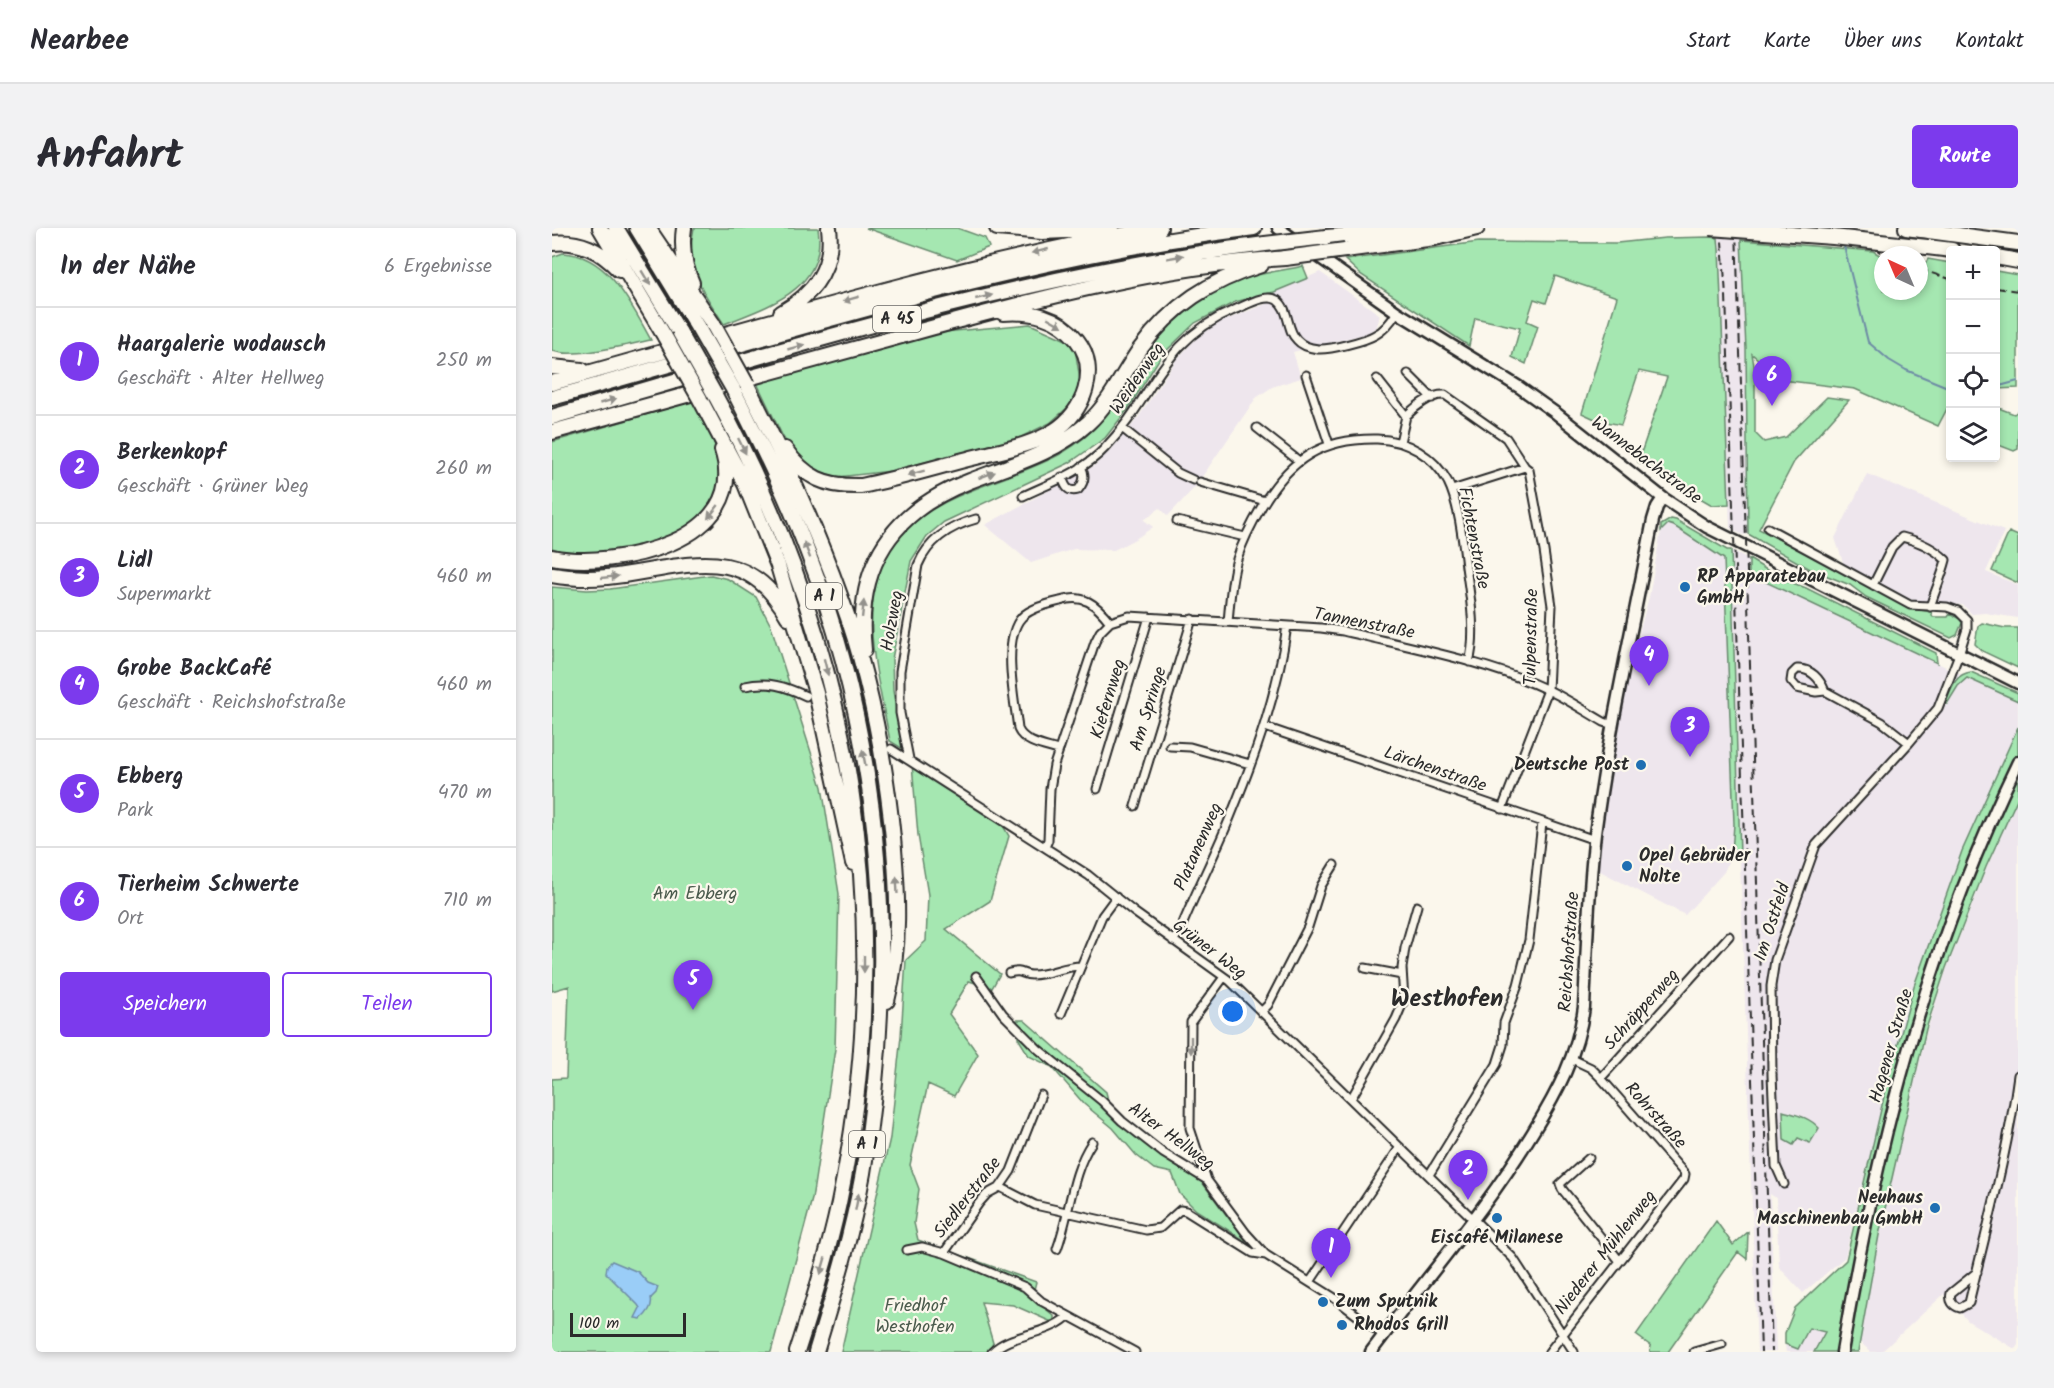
<!DOCTYPE html>
<html lang="de">
<head>
<meta charset="utf-8">
<style>
	body { margin:0; font-family:Kalam,sans-serif; background:#f2f2f3; color:#2b2b33 }
	.controls { position:absolute; right:18px; top:18px; display:grid; overflow:hidden; border-radius:6px; box-shadow:0 3px 9px #0003 }
	.controls button { width:54px; height:54px; display:grid; place-items:center; padding:0; border:0; border-bottom:2px solid #e1e1e2; background:#fff; color:#2b2b33; font:30px sans-serif }
	.compass { position:absolute; left:1322px; top:18px; width:54px; height:54px; border-radius:50%; background:#fff; box-shadow:0 3px 9px #0003; rotate:316deg }
	.scale { position:absolute; left:18px; bottom:15px; width:116px; box-sizing:border-box; padding-left:6px; border:3px solid #2b2b2b; border-top:0; font-size:16px; line-height:21px; white-space:nowrap; color:#2b2b2b; -webkit-text-stroke:4px #fbf7ec; paint-order:stroke }
	.you { position:absolute; left:681px; top:784px; width:21px; height:21px; margin:-15px; border:4px solid #fff; border-radius:50%; background:#1a73e8; box-shadow:0 0 0 9px #1a73e833 }
	.badge { display:grid; place-items:center; width:39px; height:39px; border-radius:50%; background:#7c3aed; color:#fff; font-size:20px; font-weight:700 }
	.pin { position:absolute; translate:-50% -50px; filter:drop-shadow(0 2px 3px #0008) }
	.pin::after { content:''; position:absolute; top:32px; width:21px; height:18px; background:inherit; clip-path:polygon(0 0,100% 0,50% 100%) }
	.list { margin:0; padding:0; list-style:none }
	h2 { display:flex; justify-content:space-between; align-items:center; height:78px; margin:0; padding:0 24px; font-size:26px }
	h2 small { font-size:20px; font-weight:400; color:#7c7c81 }
	.list li { display:grid; grid-template-columns:39px 1fr auto; gap:18px; align-items:center; box-sizing:border-box; height:108px; padding:0 24px; border-top:2px solid #e1e1e2 }
	.list b { display:block; font-size:22px; white-space:nowrap }
	.list p { margin:0; font-size:20px; white-space:nowrap; color:#7c7c81 }
	.list em { font-size:20px; font-style:normal; color:#7c7c81 }
	.actions { display:flex; gap:12px; padding:18px 24px }
	.actions a { flex:1; padding:14px 0; border:2px solid #7c3aed; border-radius:6px; text-align:center; font-size:21px; color:#7c3aed }
	.actions .main { background:#7c3aed; color:#fff }
	.icon { flex:none; width:33px; height:33px; fill:none; stroke:currentColor; stroke-width:2; stroke-linecap:round; stroke-linejoin:round }
	.map { position:relative; flex:none; width:1466px; height:1124px; overflow:hidden; border-radius:6px }
	header { display:flex; align-items:center; gap:36px; box-sizing:border-box; height:84px; padding:0 30px; background:#fff; border-bottom:2px solid #e1e1e2 }
	header strong { font-size:28px }
	nav { display:flex; gap:33px; margin-inline-start:auto; font-size:21px }
	.intro { display:flex; align-items:center; justify-content:space-between; box-sizing:border-box; height:144px; padding:0 36px }
	h1 { margin:0; font-size:42px }
	.button { padding:15px 27px; border-radius:6px; background:#7c3aed; color:#fff; font-size:21px; font-weight:700 }
	main { display:flex; gap:36px; padding:0 36px }
	aside { flex:1; background:#fff; border-radius:6px; box-shadow:0 3px 9px #0003 }
	.map>svg:first-child { display:block }
</style>
</head>
<body>
<header>
<strong>Nearbee</strong>
<nav><a>Start</a><a>Karte</a><a>Über uns</a><a>Kontakt</a></nav>
</header>
<div class="intro"><h1>Anfahrt</h1><a class="button">Route</a></div>
<main>
<aside>
<h2>In der Nähe<small>6 Ergebnisse</small></h2>
<ul class="list">
<li><span class="badge">1</span><div><b>Haargalerie wodausch</b><p>Geschäft · Alter Hellweg</p></div><em>250 m</em></li>
<li><span class="badge">2</span><div><b>Berkenkopf</b><p>Geschäft · Grüner Weg</p></div><em>260 m</em></li>
<li><span class="badge">3</span><div><b>Lidl</b><p>Supermarkt</p></div><em>460 m</em></li>
<li><span class="badge">4</span><div><b>Grobe BackCafé</b><p>Geschäft · Reichshofstraße</p></div><em>460 m</em></li>
<li><span class="badge">5</span><div><b>Ebberg</b><p>Park</p></div><em>470 m</em></li>
<li><span class="badge">6</span><div><b>Tierheim Schwerte</b><p>Ort</p></div><em>710 m</em></li>
</ul>
<div class="actions"><a class="main">Speichern</a><a>Teilen</a></div>
</aside>
<div class="map">
<svg width="1466" height="1124" viewBox="0 0 1466 1124">
	<rect width="100%" height="100%" fill="#fbf7ec"/>
	<filter id="ink" filterUnits="userSpaceOnUse"><feTurbulence type="fractalNoise" baseFrequency=".0167" numOctaves="2"/><feDisplacementMap in="SourceGraphic" scale="12" xChannelSelector="R" yChannelSelector="G"/><feConvolveMatrix kernelMatrix="1 2 1 2 8 2 1 2 1" color-interpolation-filters="sRGB"/></filter>
	<g filter="url(#ink)">
		<path fill="#eee6ed" d="M1164,0H1189L1194,121L1196,306L1191,307L1178,300L1167,21Z
			M768,44L828,87L825,98L817,105L741,124L749,150L720,159L704,170L643,259L616,288L608,280L592,292L601,299L585,310L562,322L522,321L479,335L433,297L542,238L560,221L586,190L624,132L643,112L664,96L714,76L722,64Z
			M1315,246L1452,303L1434,344L1466,357V390L1433,385L1420,386L1411,377L1362,373L1292,337L1283,310Z
			M1116,296L1122,298L1172,331L1175,405L1182,596L1180,625L1172,644L1133,687L1046,642L1055,571L1078,438L1097,369L1109,303Z
			M1179,322L1197,331V346L1466,473V499L1410,623L1357,775L1334,860L1293,1029L1251,1065L1227,1039L1224,970L1218,966L1224,1124H1205L1184,515Z
			M1466,570V1117L1463,1121L1416,1093L1410,1086L1401,1084L1396,1079L1392,1066L1329,1124H1319L1308,1114L1327,1006L1375,802L1395,740L1435,639Z
			M1256,1100L1273,1104L1261,1124H1234L1233,1117L1246,1121Z"/>
		<path fill="#a5e7b1" stroke="#68896e" stroke-width="1.5" d="M142,0H266C275,61 217,78 172,96C151,64 132,40 142,0Z
			M314,0H405L433,10L437,19L405,32Z
			M1158,9L1166,10L1167,21L1177,276L1160,277L1086,234L1115,149L1087,143L1069,197L1045,192L1030,185L1065,69L1003,48L994,75L982,71L975,93L986,98L974,136L960,129L968,100L923,90L917,118L808,46L793,32L927,14L1065,15L1113,10Z
			M1189,12L1321,23L1331,29V63H1367V46L1376,31L1398,35V175L1386,198L1303,161L1230,152L1200,126L1203,143V205L1212,214L1234,209L1275,169L1297,172L1242,234L1207,301L1358,380L1379,384L1381,389H1396L1398,386L1408,391L1410,395L1405,407L1399,410L1314,369L1298,357L1258,341L1196,306L1194,121Z
			M11,25C57,27 80,78 99,112C79,116 16,132 0,122V29Z
			M751,38L756,50L722,64L683,74L643,95L609,128L576,181L553,210L517,235L392,294L375,308L359,333L340,431L341,463L351,521L338,513C327,452 303,379 338,322C375,263 454,257 510,225C556,199 574,158 603,116C625,85 660,58 698,49C715,44 734,42 751,38Z
			M1444,43L1466,47V160L1444,161Z
			M478,96L514,112L523,121L529,158L516,179L498,195L469,209L339,243L286,249L261,242L240,223L231,209L204,153L381,105Z
			M141,173C191,250 169,298 81,319C59,325 22,329 0,320V214Z
			M1444,179L1462,186L1466,183V221L1462,223L1444,216Z
			M1119,291L1124,292L1175,322H1179L1188,627L1180,625L1182,596L1172,331L1122,298L1116,296L1109,303V297Z
			M1457,304L1466,308V355L1440,343Z
			M1197,331L1228,350L1254,360L1384,425L1385,435L1197,346Z
			M159,347L176,351L204,369L219,398L270,559L287,666L283,821L260,971L219,1124H0V851L14,850L17,761V758L0,763V359L35,362L58,361Z
			M1430,395L1453,400H1466V440L1430,423L1423,416L1426,398Z
			M1419,444L1466,465V473L1415,450L1406,458L1395,476H1393C1399,462 1402,446 1419,444Z
			M1466,499V569L1434,639L1394,740L1374,801L1327,1007L1306,1124H1262L1273,1104L1257,1100L1246,1121L1233,1116V1105L1243,1080L1294,1032L1334,860L1362,758L1410,623Z
			M360,536L450,596L457,608L438,673L394,701L448,746L440,760L417,753L397,786L426,826L402,868L376,856L358,937L367,961L362,995L366,1012L484,1054L480,1069L502,1088V1095L461,1077L429,1074L441,1115L437,1124H289L338,910L349,808L354,732L374,713L376,667L366,607Z
			M465,792H472L554,864L560,889L611,927L647,950L678,992L700,1017L644,982L628,966L620,945L602,941L584,927L561,900L532,876L500,839L477,828L466,810Z
			M1231,883C1245,887 1257,889 1267,900L1258,915L1246,910L1241,917L1232,912Z
			M1164,993L1181,1017L1196,1004L1195,1031L1186,1024L1116,1124H1098L1099,1118L1084,1107Z"/>
		<path fill="#9acdf7" stroke="#6e8ca5" stroke-width="1.5" d="M60,1033L86,1044L96,1055L106,1059L104,1065L99,1070C101,1078 96,1085 89,1091L83,1090L88,1080L86,1077L54,1045L55,1038Z"/>
		<g fill="none" stroke-linecap="round" stroke-linejoin="round">
			<path stroke="#6e8ca5" stroke-width="2" d="M1291,14L1316,114L1337,132L1354,142L1398,160
				M1444,159L1466,153"/>
			<path stroke="#d1cec5" stroke-width="7" stroke-dasharray="7 3.5" stroke-linecap="butt" d="M267,475L339,521"/>
			<defs>
				<path id="street" d="M856,146L880,170
					M754,147L777,216
					M825,151L854,188
					M570,200L626,245L641,252
					M705,200L747,233
					M848,214L854,188C863,179 879,166 893,167L954,210L973,239
					M510,249C513,257 515,265 526,262C532,255 534,247 529,239
					M648,254L713,273
					M900,262L973,239L977,242L992,323L1000,378L996,462L950,581
					M471,268C499,255 532,243 553,220C603,168 608,113 682,82C693,78 713,65 725,72C738,81 734,102 745,112C750,118 758,120 766,121C777,122 813,113 823,107C833,102 839,94 845,84
					M625,293L693,309
					M1216,300L1358,377L1395,379L1406,383L1415,392V401L1407,426L1386,480L1357,515
					M1321,357L1340,319L1350,309C1366,313 1382,320 1394,332C1390,348 1383,363 1378,379
					M676,394C678,373 679,351 685,331C691,312 700,295 710,278C738,231 770,210 825,211C855,212 882,228 896,254C907,276 911,314 914,339C918,366 925,407 917,434
					M193,458C216,453 233,458 254,468
					M713,499L1043,612
					M618,518L638,519L698,536
					M339,521L536,647L582,684L678,753L961,1030L1022,1124
					M506,522C493,518 472,515 466,501C463,473 449,411 470,389C479,380 496,376 508,373C531,365 544,376 558,394
					M357,531L348,485V443L366,337C377,311 398,298 424,291
					M545,561L597,389
					M583,578L640,391
					M493,619L496,612L498,561L502,537L543,414L548,404L558,394L577,388L769,400L791,403C856,419 935,433 996,462C1015,471 1033,483 1052,494L1061,497
					M621,713L627,705C643,665 663,627 679,587C704,526 726,464 735,398
					M813,740L850,747
					M457,745C471,741 469,747 480,747C497,747 512,738 529,738
					M424,748L451,786L486,821L550,873L570,893L611,925L655,952L694,1005L714,1027L781,1069L831,1107
					M709,784L716,777L756,699L769,658L782,637
					M509,786L550,688L564,669
					M1020,831L1039,840L1049,850L1177,708
					M799,871L844,791L852,772L850,740L853,720L865,678
					M1037,930L1008,956L1010,961L1067,1032
					M877,947L945,836L951,817L952,795L966,757L977,712L990,595
					M655,952L638,900L639,794L672,749
					M1232,956L1224,938L1220,847L1219,758L1223,732L1264,617L1357,515L1330,494L1273,463L1264,464L1245,460L1239,453L1240,446L1245,441C1259,440 1268,451 1273,463
					M448,959L483,977L594,1002L608,1000L628,982L634,983L701,1025L714,1027
					M505,1021C518,986 519,945 540,914
					M355,1022L370,1019L392,1025L473,1059L489,1073L583,1124
					M392,1025L427,975L435,966L448,959L459,943L489,867
					M1425,1044L1399,1065C1397,1073 1401,1078 1408,1080L1417,1075C1435,999 1456,924 1466,847
					M758,1054L848,919
					M440,1124C459,1105 493,1108 515,1089
					M997,1124L1132,951L1133,946L1049,850
					M1142,1124L1170,1116"/>
				<path id="secondary" d="M726,0L845,84L967,159L1005,186L1111,270L1155,299L1466,455
					M819,1124C873,1051 934,982 981,904C1005,865 1026,826 1032,779C1035,722 1036,663 1043,606C1057,501 1081,397 1101,292L1105,279L1111,270
					M1290,1124C1325,915 1373,725 1466,534"/>
				<path id="highway" d="M48,0L113,109
					M64,0L128,105
					M85,0L146,100
					M96,0L161,96
					M132,0C129,20 132,37 140,55
					M445,0L490,4L559,1
					M1354,0L1466,15
					M774,9L894,0
					M0,15C28,12 48,22 67,42
					M1375,19L1400,22
					M793,22L883,10L925,0
					M1444,29L1466,33
					M229,85C262,66 282,40 277,0
					M0,139L30,142
					M0,155C202,99 401,37 608,0
					M195,157C230,226 263,297 289,370C317,446 333,529 341,610C346,664 349,720 335,773
					M181,161C208,215 235,268 256,325C332,522 346,738 311,945C300,1006 282,1065 264,1124
					M163,167C301,419 346,693 287,975C276,1026 261,1075 245,1124
					M0,170C231,106 463,29 702,0
					M148,171L193,256L226,338L264,465L301,635
					M0,189C234,121 470,46 713,16
					M0,204C121,171 242,137 364,104C484,71 608,38 733,30
					M233,221C253,250 274,259 309,258C345,251 381,240 416,231C445,223 477,219 502,203C532,185 548,141 525,112C506,88 480,83 451,85
					M0,329C63,342 200,313 170,222
					M0,347C18,350 37,351 55,349C127,342 192,308 236,389
					M312,422C303,338 340,283 418,253C459,237 502,226 536,195C558,175 571,145 588,121C620,77 658,53 709,37"/>
			</defs>
			<use href="#street" stroke="#2b2b2b" stroke-width="11"/>
			<use href="#secondary" stroke="#2b2b2b" stroke-width="15"/>
			<use href="#highway" stroke="#2b2b2b" stroke-width="18"/>
			<use href="#street" stroke="#fbf7ec" stroke-width="7"/>
			<use href="#secondary" stroke="#fbf7ec" stroke-width="10"/>
			<use href="#highway" stroke="#fbf7ec" stroke-width="14"/>
			<path stroke="#2b2b2b" stroke-width="2" stroke-dasharray="9 4.5" stroke-linecap="butt" d="M1169,0L1174,67L1209,1124
				M1184,0L1220,1124
				M1286,0L1334,27
				M1367,41L1398,51
				M1444,60L1466,63"/>
			<defs>
				<path id="highway-bridge" d="M1158,0L1281,9L1375,19
					M713,16L774,9
					M733,30L793,22
					M161,96L195,157
					M146,100L181,161
					M128,105L163,167
					M113,109L148,171"/>
			</defs>
			<use href="#highway-bridge" stroke="#2b2b2b" stroke-width="18" stroke-linecap="butt"/>
			<use href="#highway-bridge" stroke="#fbf7ec" stroke-width="14"/>
		</g>
		<defs><path id="oneway-solid" d="M-6-.8H1V-3.2L6.5 0L1 3.2V.8H-6Z" transform="scale(1.5)"/></defs>
		<g fill="#93918c">
			<use href="#oneway-solid" transform="translate(488 23) rotate(167)"/>
			<use href="#oneway-solid" transform="translate(623 29) rotate(-10)"/>
			<use href="#oneway-solid" transform="translate(94 50) rotate(59)"/>
			<use href="#oneway-solid" transform="translate(432 69) rotate(-13)"/>
			<use href="#oneway-solid" transform="translate(299 71) rotate(164)"/>
			<use href="#oneway-solid" transform="translate(503 94) rotate(30)"/>
			<use href="#oneway-solid" transform="translate(244 119) rotate(-16)"/>
			<use href="#oneway-solid" transform="translate(56 173) rotate(-16)"/>
			<use href="#oneway-solid" transform="translate(190 218) rotate(64)"/>
			<use href="#oneway-solid" transform="translate(364 245) rotate(165)"/>
			<use href="#oneway-solid" transform="translate(435 247) rotate(-20)"/>
			<use href="#oneway-solid" transform="translate(161 284) rotate(129)"/>
			<use href="#oneway-solid" transform="translate(255 322) rotate(-111)"/>
			<use href="#oneway-solid" transform="translate(58 349) rotate(-6)"/>
			<use href="#oneway-solid" transform="translate(311 381) rotate(-84)"/>
			<use href="#oneway-solid" transform="translate(274 439) rotate(76)"/>
			<use href="#oneway-solid" transform="translate(312 530) rotate(-101)"/>
			<use href="#oneway-solid" transform="translate(345 657) rotate(-93)"/>
			<use href="#oneway-solid" transform="translate(312 736) rotate(90)"/>
			<use href="#oneway-solid" transform="translate(639 817) rotate(90)"/>
			<use href="#oneway-solid" transform="translate(305 974) rotate(-79)"/>
			<use href="#oneway-solid" transform="translate(271 1038) rotate(106)"/>
		</g>
	</g>
	<g fill="#1f6fb2" stroke="#fbf7ec" stroke-width="2">
		<circle cx="1133" cy="359" r="6"/>
		<circle cx="1089" cy="537" r="6"/>
		<circle cx="1075" cy="638" r="6"/>
		<circle cx="1383" cy="980" r="6"/>
		<circle cx="945" cy="990" r="6"/>
		<circle cx="771" cy="1074" r="6"/>
		<circle cx="790" cy="1097" r="6"/>
	</g>
	<g text-anchor="middle" dominant-baseline="central" stroke-width="4.5" stroke-linejoin="round" paint-order="stroke">
		<g fill="#fbf7ec" stroke="#696865" stroke-width="1.5">
			<rect x="321" y="78" width="48" height="26" rx="4.5"/>
			<rect x="254" y="355" width="36" height="26" rx="4.5"/>
			<rect x="297" y="903" width="36" height="26" rx="4.5"/>
		</g>
		<g font-size="16" font-weight="bold" fill="#2b2b2b">
			<text x="345" y="91">A 45</text>
			<text x="272" y="368">A 1</text>
			<text x="315" y="916">A 1</text>
		</g>
		<g font-size="18" fill="#2b2b2b" stroke="#fbf7ec">
			<text transform="translate(586 151) rotate(-55)">Weidenweg</text>
			<text transform="translate(1094 233) rotate(37)">Wannebachstraße</text>
			<text transform="translate(921 310) rotate(79)">Fichtenstraße</text>
			<text transform="translate(341 393) rotate(-80)">Holzweg</text>
			<text transform="translate(812 396) rotate(11)">Tannenstraße</text>
			<text transform="translate(980 409) rotate(-89)">Tulpenstraße</text>
			<text transform="translate(557 471) rotate(-73)">Kiefernweg</text>
			<text transform="translate(597 481) rotate(-73)">Am Springe</text>
			<text transform="translate(883 542) rotate(19)">Lärchenstraße</text>
			<text transform="translate(647 619) rotate(-66)">Platanenweg</text>
			<text transform="translate(1221 694) rotate(-72)">Im Ostfeld</text>
			<text transform="translate(657 722) rotate(37)">Grüner Weg</text>
			<text transform="translate(1018 724) rotate(-86)">Reichshofstraße</text>
			<text transform="translate(1090 782) rotate(-48)">Schräpperweg</text>
			<text transform="translate(1340 818) rotate(-74)">Hagener Straße</text>
			<text transform="translate(1103 888) rotate(48)">Rohrstraße</text>
			<text transform="translate(619 909) rotate(36)">Alter Hellweg</text>
			<text transform="translate(416 970) rotate(-52)">Siedlerstraße</text>
			<text transform="translate(1054 1025) rotate(-52)">Niederer Mühlenweg</text>
		</g>
		<g font-size="18" font-weight="bold" fill="#2b2b2b" stroke="#fbf7ec" text-anchor="start">
			<text x="1145" y="349">RP Apparatebau<tspan x="1145" dy="21">GmbH</tspan></text>
			<text x="1077" y="537" text-anchor="end">Deutsche Post</text>
			<text x="1087" y="628">Opel Gebrüder<tspan x="1087" dy="21">Nolte</tspan></text>
			<text x="1371" y="970" text-anchor="end">Neuhaus<tspan x="1371" dy="21">Maschinenbau GmbH</tspan></text>
			<text x="945" y="1010" text-anchor="middle">Eiscafé Milanese</text>
			<text x="783" y="1074">Zum Sputnik</text>
			<text x="802" y="1097">Rhodos Grill</text>
		</g>
		<g font-size="18" fill="#4a5a4c" stroke="#fbf7ec">
			<text x="143" y="666">Am Ebberg</text>
			<text x="363" y="1078">Friedhof<tspan x="363" dy="21">Westhofen</tspan></text>
		</g>
		<g font-size="24" font-weight="bold" fill="#2b2b2b" stroke="#fbf7ec">
			<text x="895" y="771">Westhofen</text>
		</g>
	</g>
</svg>
<div class="controls">
<button>+</button>
<button>−</button>
<button><svg class="icon" aria-label="locate" viewBox="0 0 24 24"><circle cx="12" cy="12" r="6"/><path d="M12 2v4M12 18v4M2 12h4M18 12h4"/></svg></button>
<button><svg class="icon" aria-label="layers" viewBox="0 0 24 24"><path d="M12 4l9 5-9 5-9-5zM3 14l9 5 9-5"/></svg></button>
</div>
<svg class="compass" viewBox="-18 -18 36 36"><path d="M0-13l5 13h-10z" fill="#e53935"/><path d="M0 13l5-13h-10z" fill="#7c7c81"/></svg>
<div class="scale">100 m</div>
<div class="you"></div>
<div class="pin badge" style="left:779px;top:1050px">1</div>
<div class="pin badge" style="left:916px;top:972px">2</div>
<div class="pin badge" style="left:1138px;top:529px">3</div>
<div class="pin badge" style="left:1097px;top:458px">4</div>
<div class="pin badge" style="left:141px;top:782px">5</div>
<div class="pin badge" style="left:1220px;top:178px">6</div>
</div>
</main>
</body>
</html>
